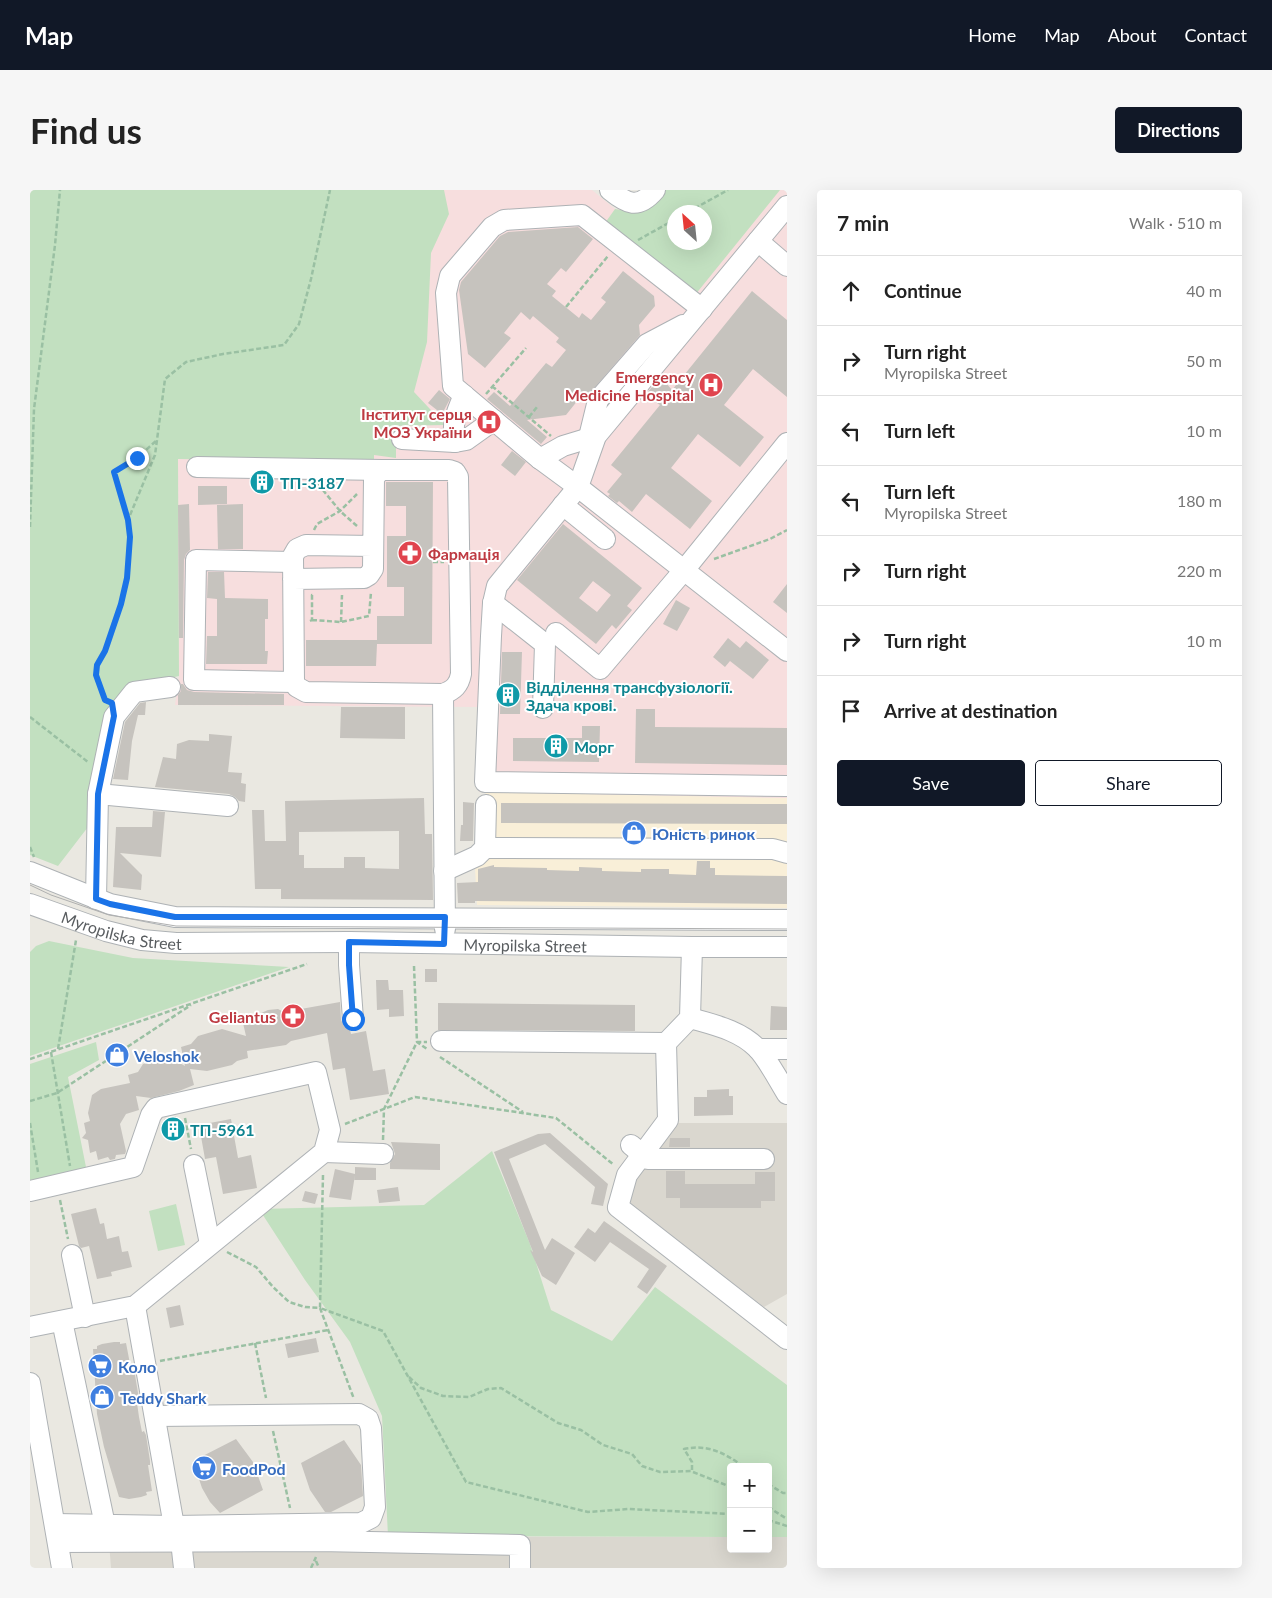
<!DOCTYPE html>
<html lang="en">
<head>
<meta charset="utf-8">
<style>
	body { margin:0; font-family:Lato,sans-serif; background:#f6f6f6; color:#222 }
	.controls { position:absolute; right:15px; bottom:15px; display:grid; overflow:hidden; border-radius:5px; box-shadow:0 5px 20px #0002 }
	.controls button { width:45px; height:45px; display:grid; place-items:center; padding:0; border:0; border-bottom:1px solid #e0e0e0; background:#fff; color:#222; font:25px sans-serif }
	.compass { position:absolute; left:637px; top:15px; width:45px; height:45px; border-radius:50%; background:#fff; box-shadow:0 5px 20px #0002; rotate:333deg }
	.stop { position:absolute; width:15px; height:15px; margin:-11px; border:4px solid #1a73e8; border-radius:50%; background:#fff }
	.stop.end { background:#1a73e8; border-color:#fff; box-shadow:0 1px 5px #0008 }
	.list { margin:0; padding:0; list-style:none }
	h2 { display:flex; justify-content:space-between; align-items:center; height:65px; margin:0; padding:0 20px; font-size:21px }
	h2 small { font-size:16px; font-weight:400; color:#767676 }
	.list li { display:grid; grid-template-columns:32px 1fr auto; gap:15px; align-items:center; box-sizing:border-box; height:70px; padding:0 20px; border-top:1px solid #e0e0e0 }
	.list b { display:block; font-size:19px; white-space:nowrap }
	.list p { margin:0; font-size:16px; white-space:nowrap; color:#767676 }
	.list em { font-size:16px; font-style:normal; color:#767676 }
	.actions { display:flex; gap:10px; padding:15px 20px }
	.actions a { flex:1; padding:11px 0; border:1px solid #111827; border-radius:5px; text-align:center; font-size:18px; color:#111827 }
	.actions .main { background:#111827; color:#fff }
	.icon { flex:none; width:28px; height:28px; fill:none; stroke:currentColor; stroke-width:2; stroke-linecap:round; stroke-linejoin:round }
	.map { position:relative; flex:none; width:757px; height:1378px; overflow:hidden; border-radius:5px }
	header { display:flex; align-items:center; gap:30px; box-sizing:border-box; height:70px; padding:0 25px; background:#111827; color:#fff }
	header strong { font-size:24px }
	nav { display:flex; gap:28px; margin-inline-start:auto; font-size:18px }
	.intro { display:flex; align-items:center; justify-content:space-between; box-sizing:border-box; height:120px; padding:0 30px }
	h1 { margin:0; font-size:35px }
	.button { padding:12px 22px; border-radius:5px; background:#111827; color:#fff; font-size:18px; font-weight:700 }
	main { display:flex; gap:30px; padding:0 30px }
	aside { flex:1; background:#fff; border-radius:5px; box-shadow:0 5px 20px #0002 }
	.map>svg:first-child { display:block }
</style>
</head>
<body>
<header>
<strong>Map</strong>
<nav><a>Home</a><a>Map</a><a>About</a><a>Contact</a></nav>
</header>
<div class="intro"><h1>Find us</h1><a class="button">Directions</a></div>
<main>
<div class="map">
<svg width="757" height="1378" viewBox="0 0 757 1378">
	<rect width="100%" height="100%" fill="#eae8e1"/>
	<path fill="#f9efd8" d="M456,602L757,608V718L447,715L445,678Z"/>
	<path fill="#dad7cf" d="M646,933H757V1104L734,1117L598,1013L605,986Z
		M82,1346L701,1347V1359H738V1347H757V1378H81L79,1352Z"/>
	<path fill="#f7dede" fill-rule="evenodd" d="M358,0H562L585,19L606,22L631,0H757V608L449,602L448,517L145,515L149,486L148,268L344,272L338,44ZM644,22H674V52H644Z"/>
	<path fill="#c2e0c0" fill-rule="evenodd" d="M0,0H414L419,24L401,63L397,152L384,202L415,235L366,236V268L344,265V272L148,269L149,486L105,496L58,637L28,676L0,665Z
		M631,0H750L665,105L575,33L585,19L606,22ZM644,22H674V52H644Z
		M19,751L103,768L259,777L0,866V762L6,756Z
		M66,852L69,870L38,887L57,982L0,990V874Z
		M462,961L500,1054L521,1120L582,1151L625,1097L757,1195V1347H738V1277H701V1347L358,1346L352,1226L320,1152L275,1090L229,1019L394,1015Z
		M146,1014L155,1055L128,1061L119,1021Z"/>
	<path fill="#c6c3be" fill-rule="evenodd" d="M548,37L563,49L536,82L531,78L517,94L526,101L522,106L549,128L552,123L561,130L576,112L571,108L593,81L624,106L625,116L609,135L610,145L558,205H552L536,225L497,230L517,247L511,254L457,209L464,202L480,216L516,173L522,177L536,160L526,152L529,148L503,126L500,130L491,122L474,143L481,148L455,178L438,164L429,100L431,92L470,46L478,42Z
		M722,101L757,130V207L723,179L694,215L734,247L710,277L668,244L641,278L682,311L660,339L616,304L602,322L589,311L587,313L578,306L580,304L577,302L592,284L581,275L630,215L615,205L631,187L642,200Z
		M409,200L420,209L412,224L398,213Z
		M482,261L496,272L485,286L471,275Z
		M223,290H241V299H223Z
		M356,292H403L402,454H347L346,476H276V450H347V426H374V397H357V346H376V316H356Z
		M168,296H197V314L168,315Z
		M159,314L160,360L156,364L154,370L153,448H149L148,315Z
		M213,314V359H188L187,315Z
		M533,334L612,398L597,416L602,420L586,439L582,435L566,454L487,390ZM563,391L581,405L567,422L549,408Z
		M178,382H194L195,408L238,409V429H235V461H238L237,474H176L177,446H187V409L177,408Z
		M757,394V423L743,412Z
		M646,410L660,418L647,441L633,434Z
		M698,448L710,458L716,451L739,470L723,489L700,471L695,477L683,467Z
		M472,462H492L490,524H470Z
		M151,494H153L157,500L164,502L254,504V515H148V505L151,501Z
		M116,512L115,525H108L102,551L98,590L83,589L95,532L110,513Z
		M311,517H375V549L310,548Z
		M606,519H625V537L757,538V575L605,573Z
		M552,536H570L569,572L483,571V548H552Z
		M179,544L202,546L198,582L212,583L211,593L216,594L215,612L209,611L205,607L199,604L125,597L133,567L146,569L147,554L159,550L179,551Z
		M394,608L395,644H402L403,710L251,709V699H225L222,620H234L235,651H256L255,611ZM369,641V679L335,678V667H314V678H274V665H269V642Z
		M433,612L444,613L443,651H430L431,635H433Z
		M471,613L757,614V634L471,633Z
		M123,621L135,622L131,667L90,663L112,685L111,700L83,697L86,637H122Z
		M667,671H680V678H685V685L757,686V714L445,711V713H428L427,693L448,692V679L464,675V677L517,678V680L549,681V677L572,678V681L611,682V679H639V684L666,685Z
		M395,779H407V792H395Z
		M346,790H358L359,800H373L374,826L359,827V819L347,820Z
		M310,812L311,830L314,836L320,840L321,844L336,841L343,881L355,879L359,904L320,910L315,878L303,880L297,843L261,851L256,855L217,861L218,868L207,871L202,875L177,881L160,879L164,895L149,901L121,908L106,906L109,920L96,924L90,934L96,961L95,964L86,965L85,969L80,970L78,967L68,970L66,961L60,963L58,950L52,948L56,943L54,933L60,931L58,923L62,905L71,899L100,893L98,885L108,882L113,874L139,867L155,876L151,857L161,854L168,846L192,839L216,846L213,833L224,830L229,824L238,820L248,819L254,822Z
		M408,813L605,815V841L408,840Z
		M741,816L757,817V840H740Z
		M699,899V906H703V925L664,926V907H677V900Z
		M146,926L151,948L139,951L134,929Z
		M201,929L208,968L221,965L227,998L193,1004L186,967L175,969L169,935Z
		M520,943L578,994L573,1016L561,1014L565,997L515,954L479,969L515,1060L522,1048L545,1063L526,1095L512,1086L500,1060L503,1062L464,962L508,944Z
		M640,948H660V957H639Z
		M361,952L410,954V980L360,979V973L365,964Z
		M325,977L346,978V990H324L325,985L321,1010L299,1007L305,979L325,984Z
		M636,981H655V994H725V982H745V1011H731V1018H650V1008H636Z
		M368,997L370,1011L349,1013L347,1000Z
		M275,1001L288,1004L285,1014L272,1011Z
		M66,1018L70,1034L74,1033L77,1049L89,1046L92,1062L98,1061L102,1077L81,1082L82,1086L67,1089L59,1056L51,1058L49,1056L41,1024Z
		M574,1031L637,1076L617,1104L607,1097L619,1079L580,1052L565,1072L544,1057L558,1038L565,1043Z
		M150,1115L154,1135L140,1138L136,1118Z
		M286,1148L289,1162L258,1168L255,1154Z
		M84,1152H90V1154L96,1153L101,1179H104L109,1209V1212L107,1213L109,1227L112,1242L114,1241L116,1245L120,1271V1275H118L122,1301L116,1302L117,1305L111,1307L99,1309L89,1307L74,1257L67,1224L63,1159H67V1156L72,1154Z
		M206,1249L223,1272L233,1300L190,1323L180,1312L172,1298L163,1271Z
		M314,1250L331,1275L333,1306L301,1322H295L280,1300L271,1273Z"/>
	<g fill="none" stroke-linecap="round" stroke-linejoin="round">
		<defs>
			<g id="minor">
				<path d="M580,0C597,14 608,20 625,0"/>
				<path d="M757,16L566,246L548,297L467,396L463,413L461,446L455,592L757,596"/>
				<path d="M728,51L757,76"/>
				<path d="M672,119L552,25L474,30L462,37L420,86L416,103L423,196L510,269L548,297L757,461"/>
				<path d="M434,205C427,221 421,234 425,252L436,250L464,230"/>
				<path d="M559,247L568,210L617,154L653,135"/>
				<path d="M372,249L425,252"/>
				<path d="M510,269L533,256L566,246"/>
				<path d="M167,277L352,280"/>
				<path d="M533,315L575,349"/>
				<path d="M263,372L166,370L164,490L264,492"/>
				<path d="M263,389L334,388L339,385L343,379L344,288L347,284L352,280H419L425,282L428,287L431,484C429,495 424,500 413,504L276,502L267,497L264,492L263,366L267,359L276,355L343,356"/>
				<path d="M463,413L515,454L513,518"/>
				<path d="M526,443L570,479L655,379L757,253"/>
				<path d="M413,504L415,739"/>
				<path d="M68,604L198,616"/>
				<path d="M455,658L743,659L757,663"/>
				<path d="M414,681L447,666L455,658L456,615"/>
				<path d="M0,682L80,714L145,727L757,730"/>
				<path d="M66,709L68,604L84,527L104,502L140,497"/>
				<path id="s1" d="M0,714L76,741L112,750L146,753L319,752L662,757H757"/>
				<path d="M319,752V775L323,829"/>
				<path d="M662,757L660,828L636,853L638,930L597,985L588,1017L757,1149"/>
				<path d="M660,828C684,835 709,840 727,858C737,868 749,891 757,904"/>
				<path d="M411,851L636,853"/>
				<path d="M728,859H757"/>
				<path d="M601,955L618,969H734"/>
				<path d="M294,962L353,964"/>
				<path d="M164,975L180,1054"/>
				<path d="M0,1001L103,977L121,925L126,918L286,882L300,940L294,962L105,1116L0,1137"/>
				<path d="M42,1065L55,1127"/>
				<path d="M105,1116L144,1336"/>
				<path d="M32,1131L75,1335"/>
				<path d="M0,1193L32,1378"/>
				<path d="M25,1334L144,1336L331,1333L341,1328L345,1317L341,1238L338,1229L329,1224L125,1226"/>
				<path d="M151,1351L154,1378"/>
				<path d="M28,1352L289,1351L490,1355V1378"/>
			</g>
		</defs>
		<use href="#minor" stroke="#aeb2b5" stroke-width="22"/>
		<path stroke="#9ac0a3" stroke-width="2.5" stroke-dasharray="5 2.5" stroke-linecap="butt" d="M658,22L698,0
			M608,50L644,30
			M536,117L578,66
			M462,196L521,246
			M456,204L496,158
			M499,227L507,217
			M288,294L310,321L327,336
			M98,330L84,281L107,268L127,250
			M0,337L4,219L25,55L30,0
			M284,340L287,334L310,321L327,304
			M684,369L740,349L757,340
			M403,372H414
			M282,430L311,432L339,426L341,402
			M280,431L282,430V405H284
			M311,432L312,405
			M77,511L75,510L66,485L67,475L75,461L91,414L97,388L100,347L98,330L125,265L135,189L156,172L193,164L254,155L269,134L281,89L300,0
			M0,527L58,572
			M0,657L4,667
			M384,776L387,852L397,859
			M28,859L46,750
			M21,862L40,976
			M410,867L493,922
			M0,869L277,774
			M0,911L27,903L161,815
			M155,928L161,959
			M0,933L8,982
			M315,934L385,907L526,928L584,975
			M353,950L354,919L387,852H397
			M293,985L290,1118L353,1141L436,1292L558,1322L599,1319L701,1324
			M30,1010L38,1049
			M197,1062L226,1077L243,1097L259,1112L275,1117L290,1118L324,1209
			M225,1153L236,1208
			M130,1171L298,1140
			M379,1187L391,1198L413,1206L439,1207L458,1199L471,1198L528,1233L551,1240L573,1255L602,1264L612,1276L630,1282L662,1281V1272L654,1259C678,1254 695,1263 714,1277
			M243,1241L260,1318
			M663,1282L701,1297
			M738,1294L753,1303H757
			M738,1317L757,1329
			M738,1330L757,1336
			M286,1371L289,1378
			M281,1378L286,1367"/>
		<use href="#minor" stroke="#fff" stroke-width="20"/>
		<path stroke="#afb0b0" stroke-width="1" d="M0,695L21,705L79,725L146,736L757,739"/>
	</g>
	<g fill="none" stroke-linecap="round" stroke-linejoin="round">
		<path stroke="#1a73e8" stroke-width="6" d="M107,268L84,282L98,330L100,347L97,388L91,414L75,461L67,475L66,485L75,510L82,513L84,526L68,604L66,709L80,714L145,727H415L414,754L319,752V775L323,829"/>
	</g>
	<defs>
		<symbol id="hospital-disc" viewBox="-11 -11 22 22"><circle r="9.5" fill="#e0444e" stroke="#fff"/><path d="M-5-5h3v3.5h4V-5h3V5h-3V1.5h-4V5h-3Z" fill="#fff"/></symbol>
		<symbol id="building-disc" viewBox="-11 -11 22 22"><circle r="9.5" fill="#0f9aa8" stroke="#fff"/><path d="M-4-6H4V6H1V3H-1V6H-4ZM-2.5-4.3h1.7v1.8h-1.7ZM.8-4.3h1.7v1.8H.8ZM-2.5-1h1.7V.8h-1.7ZM.8-1h1.7V.8H.8Z" fill="#fff"/></symbol>
		<symbol id="pharmacy-disc" viewBox="-11 -11 22 22"><circle r="9.5" fill="#e0444e" stroke="#fff"/><path d="M-2-6h4v4h4v4h-4v4h-4v-4h-4v-4h4Z" fill="#fff"/></symbol>
		<symbol id="shop-disc" viewBox="-11 -11 22 22"><circle r="9.5" fill="#3f7fe0" stroke="#fff"/><path d="M-5-2.5h2.3a2.7 3.5 0 0 1 5.4 0H5L5.5 6h-11ZM-1.5-2.5h3a1.5 2.3 0 0 0-3 0Z" fill="#fff"/></symbol>
		<symbol id="supermarket-disc" viewBox="-11 -11 22 22"><circle r="9.5" fill="#3f7fe0" stroke="#fff"/><path d="M-6-5.5h2.5l.6 2H6L4.5 2H-2.5L-4.4-4H-6ZM-1.5 3.2a1.3 1.3 0 1 0 .1 0ZM3 3.2a1.3 1.3 0 1 0 .1 0Z" fill="#fff"/></symbol>
	</defs>
	<g fill-rule="evenodd">
		<use href="#hospital-disc" x="667" y="181" width="28" height="28"/>
		<use href="#hospital-disc" x="445" y="218" width="28" height="28"/>
		<use href="#building-disc" x="218" y="278" width="28" height="28"/>
		<use href="#pharmacy-disc" x="366" y="349" width="28" height="28"/>
		<use href="#building-disc" x="464" y="491" width="28" height="28"/>
		<use href="#building-disc" x="512" y="542" width="28" height="28"/>
		<use href="#shop-disc" x="590" y="629" width="28" height="28"/>
		<use href="#pharmacy-disc" x="249" y="812" width="28" height="28"/>
		<use href="#shop-disc" x="73" y="851" width="28" height="28"/>
		<use href="#building-disc" x="129" y="925" width="28" height="28"/>
		<use href="#supermarket-disc" x="56" y="1162" width="28" height="28"/>
		<use href="#shop-disc" x="58" y="1193" width="28" height="28"/>
		<use href="#supermarket-disc" x="160" y="1264" width="28" height="28"/>
	</g>
	<g text-anchor="middle" dominant-baseline="central" stroke-width="4" stroke-linejoin="round" paint-order="stroke">
		<g font-size="16" font-weight="bold" fill="#be3a42" stroke="#fff" text-anchor="end">
			<text x="664" y="186">Emergency<tspan x="664" dy="18">Medicine Hospital</tspan></text>
			<text x="442" y="223">Інститут серця<tspan x="442" dy="18">МОЗ України</tspan></text>
			<text x="398" y="363" text-anchor="start">Фармація</text>
			<text x="246" y="826">Geliantus</text>
		</g>
		<g font-size="16" font-weight="bold" fill="#0d838f" stroke="#fff" text-anchor="start">
			<text x="250" y="292">ТП-3187</text>
			<text x="496" y="496">Відділення трансфузіології.<tspan x="496" dy="18">Здача крові.</tspan></text>
			<text x="544" y="556">Морг</text>
			<text x="160" y="939">ТП-5961</text>
		</g>
		<g font-size="16" font-weight="bold" fill="#366cbe" stroke="#fff" text-anchor="start">
			<text x="622" y="643">Юність ринок</text>
			<text x="104" y="865">Veloshok</text>
			<text x="88" y="1176">Коло</text>
			<text x="90" y="1207">Teddy Shark</text>
			<text x="192" y="1278">FoodPod</text>
		</g>
		<g font-size="16" fill="#595d60" stroke="#fff">
			<text stroke="none"><textPath href="#s1" startOffset="96">Myropilska Street</textPath></text>
			<text stroke="none"><textPath href="#s1" startOffset="501">Myropilska Street</textPath></text>
		</g>
	</g>
</svg>
<div class="controls">
<button>+</button>
<button>−</button>
</div>
<svg class="compass" viewBox="-18 -18 36 36"><path d="M0-13l5 13h-10z" fill="#e53935"/><path d="M0 13l5-13h-10z" fill="#767676"/></svg>
<div class="stop" style="left:323px;top:829px"></div>
<div class="stop end" style="left:107px;top:268px"></div>
</div>
<aside>
<h2>7 min<small>Walk · 510 m</small></h2>
<ul class="list">
<li><svg class="icon" aria-label="ahead" viewBox="0 0 24 24"><path d="M12 20V5M6 11l6-6 6 6"/></svg><div><b>Continue</b></div><em>40 m</em></li>
<li><svg class="icon" aria-label="right" viewBox="0 0 24 24"><path d="M7 20v-9h11M14 6l5 5-5 5"/></svg><div><b>Turn right</b><p>Myropilska Street</p></div><em>50 m</em></li>
<li><svg class="icon" aria-label="left" viewBox="0 0 24 24"><path d="M17 20v-9H6M10 6l-5 5 5 5"/></svg><div><b>Turn left</b></div><em>10 m</em></li>
<li><svg class="icon" aria-label="left" viewBox="0 0 24 24"><path d="M17 20v-9H6M10 6l-5 5 5 5"/></svg><div><b>Turn left</b><p>Myropilska Street</p></div><em>180 m</em></li>
<li><svg class="icon" aria-label="right" viewBox="0 0 24 24"><path d="M7 20v-9h11M14 6l5 5-5 5"/></svg><div><b>Turn right</b></div><em>220 m</em></li>
<li><svg class="icon" aria-label="right" viewBox="0 0 24 24"><path d="M7 20v-9h11M14 6l5 5-5 5"/></svg><div><b>Turn right</b></div><em>10 m</em></li>
<li><svg class="icon" aria-label="arrive" viewBox="0 0 24 24"><path d="M6 21V4h12l-3 4 3 4H6"/></svg><div><b>Arrive at destination</b></div></li>
</ul>
<div class="actions"><a class="main">Save</a><a>Share</a></div>
</aside>
</main>
</body>
</html>
